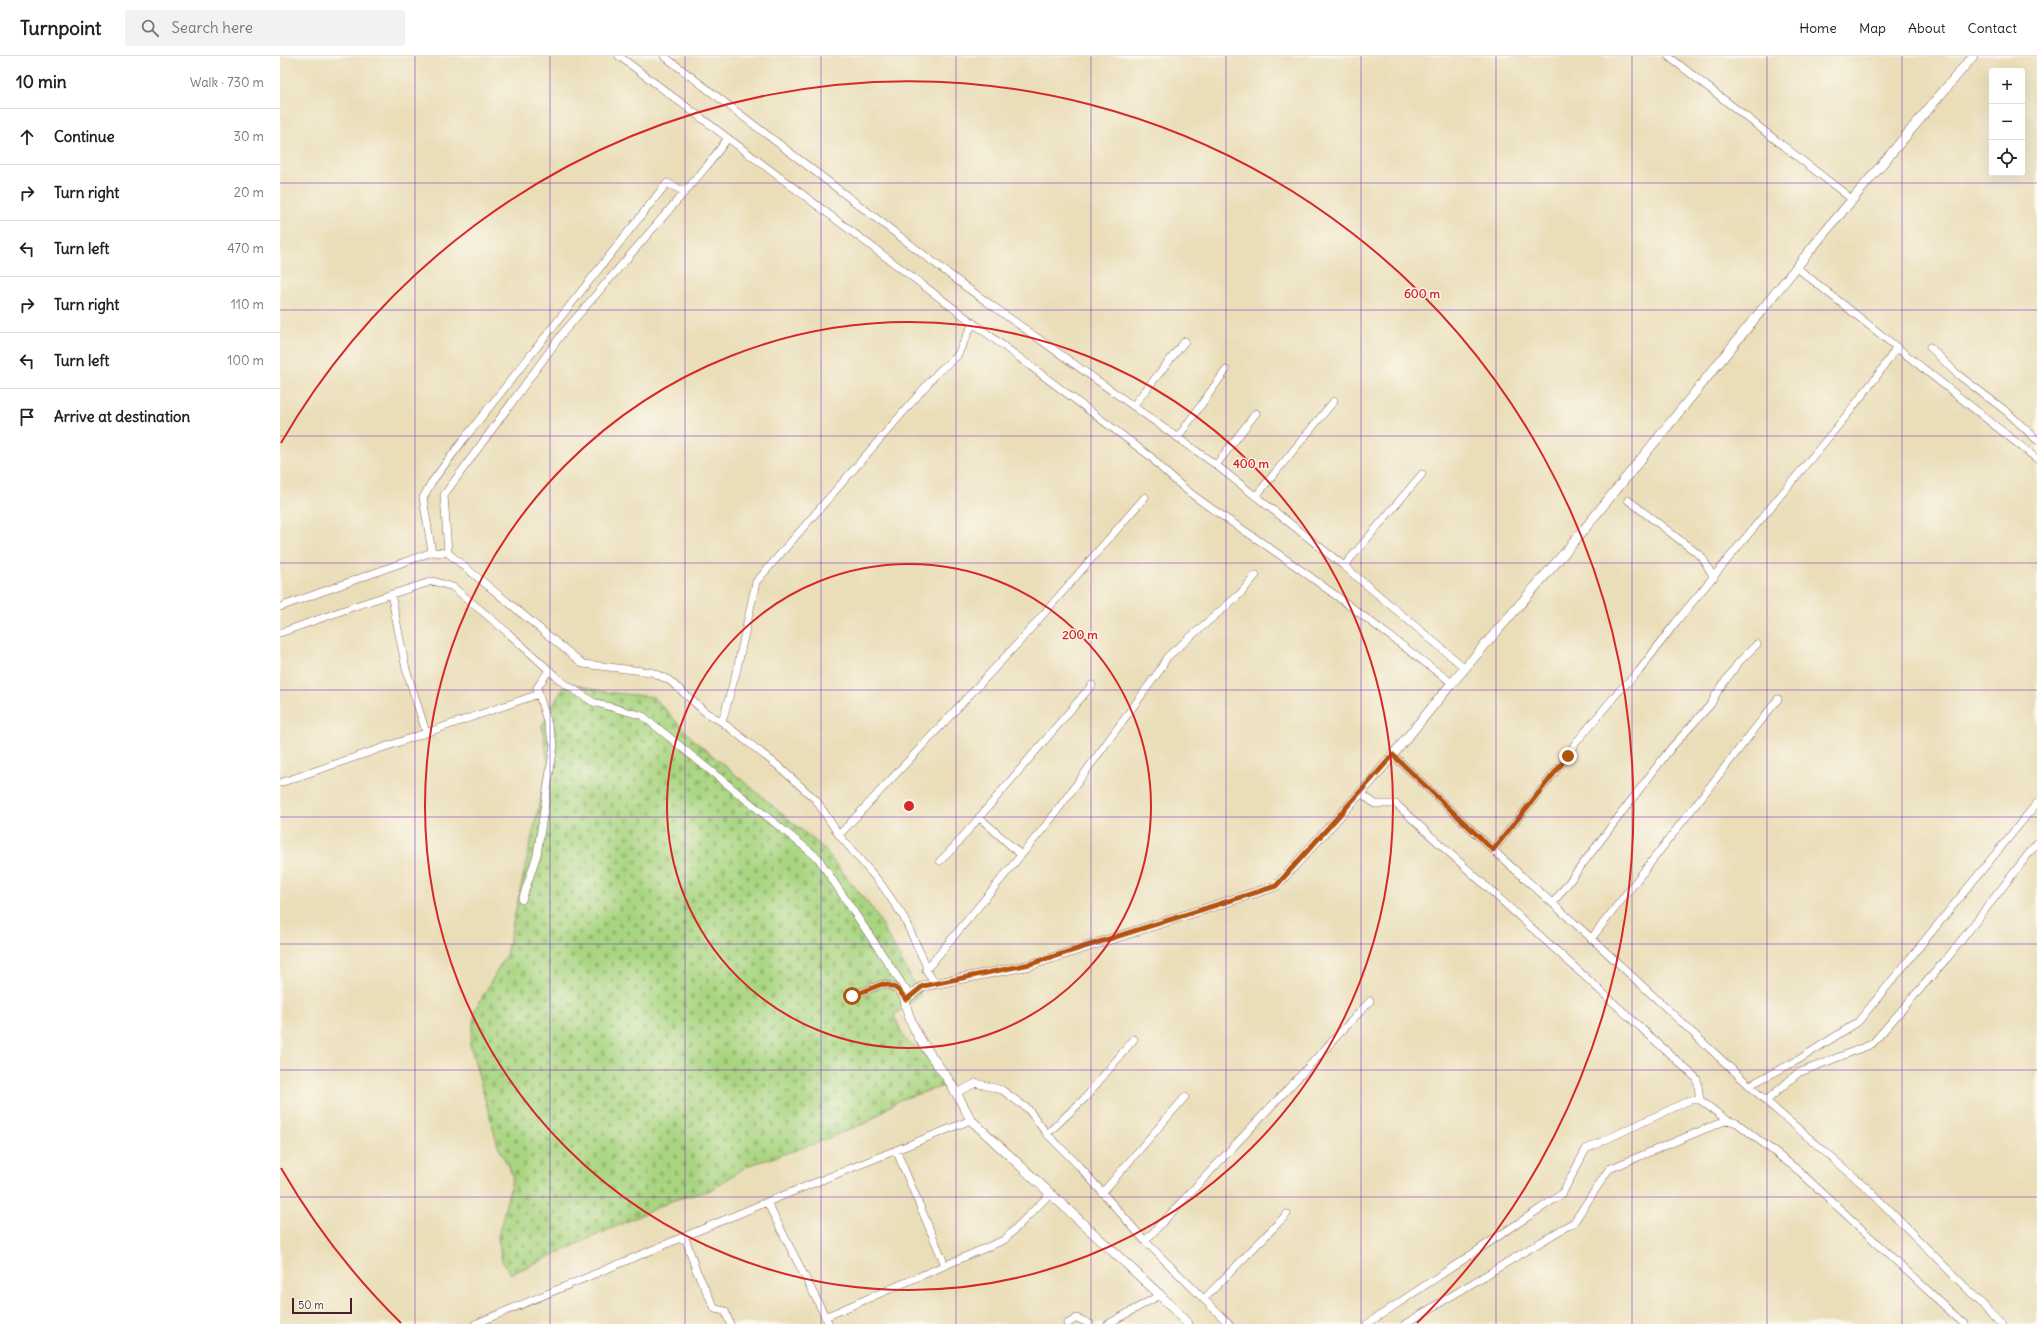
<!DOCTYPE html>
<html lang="en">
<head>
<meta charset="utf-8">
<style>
	body { margin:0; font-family:Delius,sans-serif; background:#f2f2f2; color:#222 }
	.controls { position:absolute; right:12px; top:12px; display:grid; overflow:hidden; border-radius:4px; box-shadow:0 4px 16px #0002 }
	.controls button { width:36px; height:36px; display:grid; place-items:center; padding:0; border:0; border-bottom:1px solid #e0e0e0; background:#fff; color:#222; font:20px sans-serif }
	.scale { position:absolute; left:12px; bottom:10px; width:60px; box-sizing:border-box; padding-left:4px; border:2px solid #4a1f2b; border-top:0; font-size:11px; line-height:14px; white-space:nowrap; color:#4a1f2b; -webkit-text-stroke:3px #fbf7ec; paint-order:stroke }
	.stop { position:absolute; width:12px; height:12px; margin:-9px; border:3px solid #b45309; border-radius:50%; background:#fff }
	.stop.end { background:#b45309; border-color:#fff; box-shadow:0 1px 4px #0008 }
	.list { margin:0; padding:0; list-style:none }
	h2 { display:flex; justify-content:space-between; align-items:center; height:52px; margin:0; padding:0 16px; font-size:17px }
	h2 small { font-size:13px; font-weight:400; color:#767676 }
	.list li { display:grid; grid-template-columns:26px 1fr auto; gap:12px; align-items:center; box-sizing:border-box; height:56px; padding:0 16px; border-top:1px solid #e0e0e0 }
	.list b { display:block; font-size:15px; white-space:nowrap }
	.list em { font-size:13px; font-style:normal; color:#767676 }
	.icon { flex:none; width:22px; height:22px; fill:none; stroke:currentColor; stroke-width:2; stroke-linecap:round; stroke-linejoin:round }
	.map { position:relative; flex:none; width:1757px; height:1268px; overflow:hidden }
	header { display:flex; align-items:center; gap:24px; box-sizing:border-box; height:56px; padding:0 20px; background:#fff; border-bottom:1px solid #e0e0e0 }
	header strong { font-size:19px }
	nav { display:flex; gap:22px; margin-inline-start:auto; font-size:14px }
	.search { width:280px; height:36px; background:#f2f2f2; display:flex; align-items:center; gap:10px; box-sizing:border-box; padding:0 14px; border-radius:4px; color:#767676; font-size:15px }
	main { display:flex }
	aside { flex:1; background:#fff }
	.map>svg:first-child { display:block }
</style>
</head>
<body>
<header>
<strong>Turnpoint</strong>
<div class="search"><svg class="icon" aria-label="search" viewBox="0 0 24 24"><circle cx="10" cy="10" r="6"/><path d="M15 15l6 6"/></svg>Search here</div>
<nav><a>Home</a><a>Map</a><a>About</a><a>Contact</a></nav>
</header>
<main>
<aside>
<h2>10 min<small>Walk · 730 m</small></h2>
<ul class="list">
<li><svg class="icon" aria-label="ahead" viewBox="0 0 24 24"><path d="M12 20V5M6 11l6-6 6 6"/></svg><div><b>Continue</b></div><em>30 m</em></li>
<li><svg class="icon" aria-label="right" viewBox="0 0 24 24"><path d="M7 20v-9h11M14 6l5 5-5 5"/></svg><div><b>Turn right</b></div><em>20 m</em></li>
<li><svg class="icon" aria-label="left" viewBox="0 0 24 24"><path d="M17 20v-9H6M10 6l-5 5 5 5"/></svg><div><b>Turn left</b></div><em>470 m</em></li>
<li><svg class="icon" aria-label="right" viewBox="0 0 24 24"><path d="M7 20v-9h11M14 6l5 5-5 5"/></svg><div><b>Turn right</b></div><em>110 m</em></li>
<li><svg class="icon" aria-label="left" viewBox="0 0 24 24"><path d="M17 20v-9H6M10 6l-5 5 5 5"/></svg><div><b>Turn left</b></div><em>100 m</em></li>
<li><svg class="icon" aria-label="arrive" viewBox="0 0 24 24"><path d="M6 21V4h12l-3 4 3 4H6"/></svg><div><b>Arrive at destination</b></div></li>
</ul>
</aside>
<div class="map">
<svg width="1757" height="1268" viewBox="0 0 1757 1268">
	<defs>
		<pattern id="cemetery-stones" width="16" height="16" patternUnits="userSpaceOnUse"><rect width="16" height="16" fill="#a9d581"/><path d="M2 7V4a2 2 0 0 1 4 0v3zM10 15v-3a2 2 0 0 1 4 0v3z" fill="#93b670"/></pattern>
	</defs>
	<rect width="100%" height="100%" fill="#fbf7ec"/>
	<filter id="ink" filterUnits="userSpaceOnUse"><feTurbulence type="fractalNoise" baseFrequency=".025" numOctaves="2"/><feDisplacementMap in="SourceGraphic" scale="8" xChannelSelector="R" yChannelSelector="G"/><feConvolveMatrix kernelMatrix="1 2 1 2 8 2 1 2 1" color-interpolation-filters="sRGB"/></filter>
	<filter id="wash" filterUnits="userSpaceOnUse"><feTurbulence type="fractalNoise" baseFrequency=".012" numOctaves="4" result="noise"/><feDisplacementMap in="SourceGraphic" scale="16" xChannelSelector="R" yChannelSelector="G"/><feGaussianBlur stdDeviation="0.9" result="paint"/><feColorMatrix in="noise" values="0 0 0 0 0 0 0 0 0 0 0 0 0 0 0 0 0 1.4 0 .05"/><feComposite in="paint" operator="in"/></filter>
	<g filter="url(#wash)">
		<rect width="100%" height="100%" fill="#eadeb9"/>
		<path fill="url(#cemetery-stones)" stroke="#7a7a56" d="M286,626L325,636L373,641L414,684L542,791L594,855L641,940L614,959L624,983L654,1004L670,1028L619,1044L588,1066L534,1088L467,1110L431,1134L394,1144L231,1218L222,1205L218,1181L233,1120L218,1090L190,988L195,954L226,899L268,708L262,670Z"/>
	</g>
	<g filter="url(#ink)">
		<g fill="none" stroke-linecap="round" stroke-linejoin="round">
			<defs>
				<path id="minor" d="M339,0L871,401C906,440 952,465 994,495C1055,537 1113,583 1172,627
					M384,0L686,231L936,409L1064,510L1185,612
					M1388,0L1573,144
					M1516,211L1757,403
					M1650,291L1677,318L1726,355L1757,384
					M853,350L905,285
					M898,381L946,314
					M936,409L976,357
					M976,440L1054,345
					M1348,444L1422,501L1434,522
					M152,496L143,442L151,427L184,383L387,127L403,135
					M168,497L164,439L282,278L427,110L448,82
					M1064,510L1142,418
					M111,538L126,613L146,676
					M0,551L152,496L168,497L303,608L371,616L389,624L425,656L442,666
					M0,577L81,548L153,525L173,531L227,576L281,625L313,646L363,660L538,802L630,940
					M1113,699L1213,794L1310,881L1486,1045L1587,1132L1722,1268
					M0,727L259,638
					M1081,737L1095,748H1116L1417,1023L1420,1044
					M699,761L741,799
					M559,779L740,585L865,441
					M1213,794L1288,700L1294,689L1338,636L1359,615L1396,566L1571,354C1586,333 1604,314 1616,291
					M660,805L674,791L812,629
					M242,844L257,799L274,689L257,632L269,614
					M1273,847L1391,692L1431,648L1436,638L1458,607L1477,588
					M1311,883L1498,643
					M646,914L771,763L880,614L887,601L960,538L976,519
					M655,927L646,914V909L623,860L601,828L559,779L536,744L497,709L442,666L457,613L476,526L659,315L677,300L693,267
					M572,940L602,928C614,929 619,934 625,944
					M1470,1029L1518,1004L1578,966L1757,747
					M676,1037L696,1027L722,1034L748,1053L767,1078L799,1110L865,1185L949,1268
					M1486,1045L1518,1017L1592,988L1669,900L1757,787
					M767,1078L805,1042L854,983
					M616,1094L665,1209
					M822,1137L905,1041
					M487,1146L549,1268
					M405,1181L416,1214L435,1253L445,1255L450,1268
					M865,1185L1090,945
					M924,1243L1007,1158
					M545,1261L724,1184L770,1138
					M195,1268L487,1146L691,1064
					M787,1268L797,1262L810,1268
					M828,1268L880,1239
					M1087,1268L1282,1138L1306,1093L1410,1044H1420L1447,1064L1457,1067L1519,1115L1684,1268
					M1125,1268L1294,1166L1329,1113L1447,1064"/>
				<path id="tertiary" d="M908,1268L880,1239L691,1064C684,1051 677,1038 670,1026C652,1000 630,976 625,944L643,930L750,909L996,830L1093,723L1172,627L1293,487L1540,182L1693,0"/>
			</defs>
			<use href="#minor" stroke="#82625d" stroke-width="8"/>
			<use href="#tertiary" stroke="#82625d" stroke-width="10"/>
			<use href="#minor" stroke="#fff" stroke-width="7"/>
			<use href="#tertiary" stroke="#fff" stroke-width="9"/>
		</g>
	</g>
	<g fill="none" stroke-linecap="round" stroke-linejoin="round" filter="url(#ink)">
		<path stroke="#b45309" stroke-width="5" d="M572,940L602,928C614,929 620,934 626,944L643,930L750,908L996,830L1113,699L1213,794L1288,700"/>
	</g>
	<path fill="none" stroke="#7b2cbf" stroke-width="1" stroke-opacity="0.55" d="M135,0V1268M270,0V1268M405,0V1268M541,0V1268M676,0V1268M811,0V1268M946,0V1268M1081,0V1268M1216,0V1268M1352,0V1268M1487,0V1268M1622,0V1268M0,127H1757M0,254H1757M0,380H1757M0,507H1757M0,634H1757M0,761H1757M0,888H1757M0,1014H1757M0,1141H1757"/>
	<g fill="none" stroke="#d62828" stroke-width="2">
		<circle cx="629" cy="750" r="242"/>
		<circle cx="629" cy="750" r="484"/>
		<path d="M121 1267A725 725 0 0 1 1 1112M1 387A725 725 0 1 1 1137 1267"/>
	</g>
	<circle cx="629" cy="750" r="6" fill="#d62828" stroke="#fbf7ec" stroke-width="2"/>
	<g font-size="12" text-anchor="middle" font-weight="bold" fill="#d62828" stroke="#fbf7ec" stroke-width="3" stroke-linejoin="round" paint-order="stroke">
		<text x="1142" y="242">600 m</text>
		<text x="971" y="412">400 m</text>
		<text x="800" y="583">200 m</text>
	</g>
</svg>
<div class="controls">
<button>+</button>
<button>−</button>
<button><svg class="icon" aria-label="locate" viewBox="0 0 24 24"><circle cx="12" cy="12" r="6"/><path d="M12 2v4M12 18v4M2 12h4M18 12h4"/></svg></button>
</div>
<div class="scale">50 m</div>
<div class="stop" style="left:572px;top:940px"></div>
<div class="stop end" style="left:1288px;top:700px"></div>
</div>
</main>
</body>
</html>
